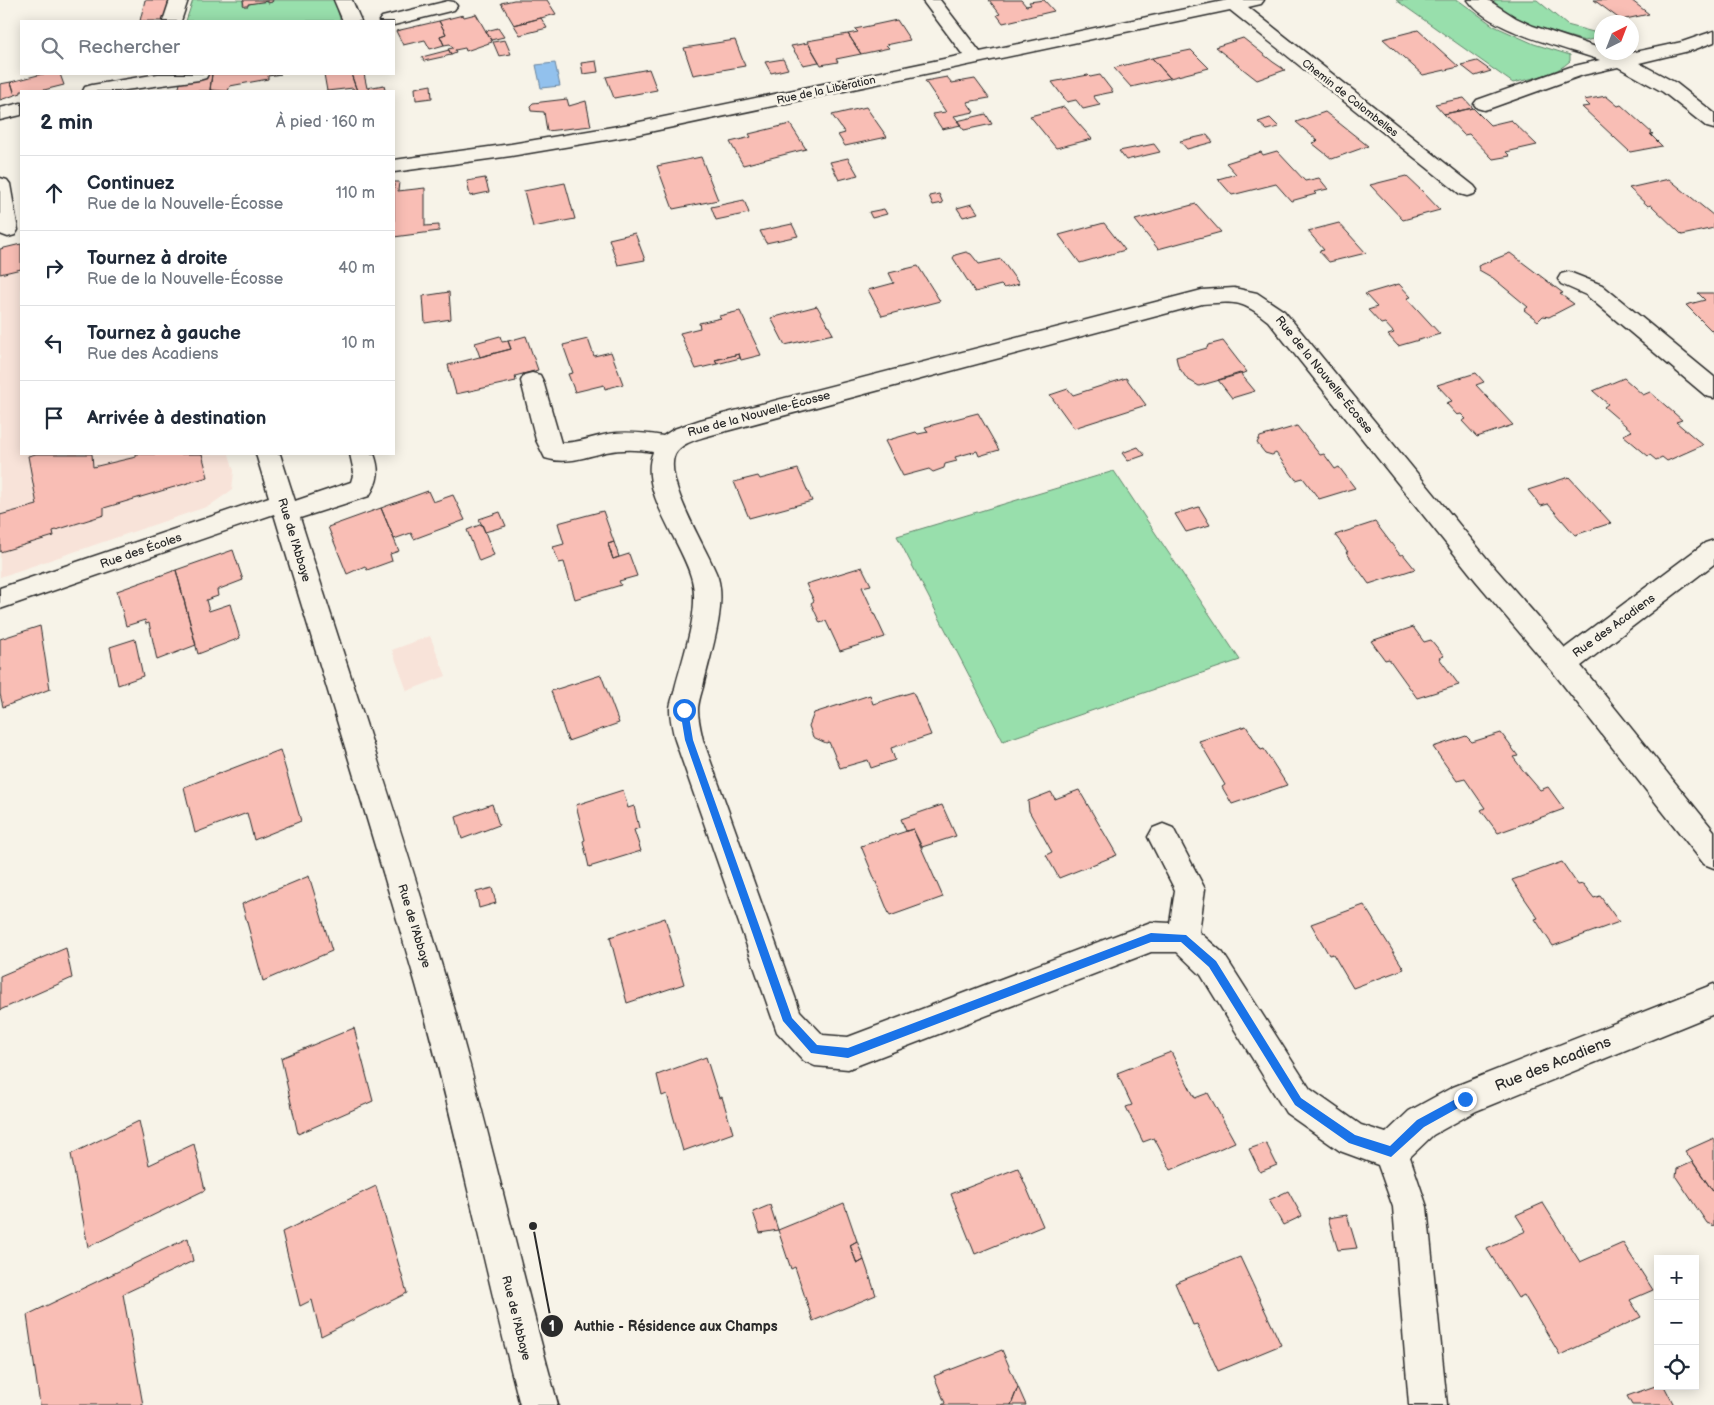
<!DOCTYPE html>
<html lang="fr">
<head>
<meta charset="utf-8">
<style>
	body { margin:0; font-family:"Balsamiq Sans",sans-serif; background:#f2f2f3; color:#1f2937 }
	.controls { position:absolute; right:15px; bottom:15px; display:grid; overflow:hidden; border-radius:0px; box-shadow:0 2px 12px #0003 }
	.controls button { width:45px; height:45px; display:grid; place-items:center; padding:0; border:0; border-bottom:1px solid #e0e1e3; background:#fff; color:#1f2937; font:25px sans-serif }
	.compass { position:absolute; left:1594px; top:15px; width:45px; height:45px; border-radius:50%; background:#fff; box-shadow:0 2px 12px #0003; rotate:42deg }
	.stop { position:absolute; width:15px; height:15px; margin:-11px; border:4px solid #1a73e8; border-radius:50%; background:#fff }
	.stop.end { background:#1a73e8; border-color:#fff; box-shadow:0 1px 5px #0008 }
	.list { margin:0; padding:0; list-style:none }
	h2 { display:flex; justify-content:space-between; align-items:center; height:65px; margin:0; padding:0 20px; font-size:21px }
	h2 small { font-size:16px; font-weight:400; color:#747a83 }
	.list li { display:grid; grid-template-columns:32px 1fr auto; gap:15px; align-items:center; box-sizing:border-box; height:75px; padding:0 20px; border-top:1px solid #e0e1e3 }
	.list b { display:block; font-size:19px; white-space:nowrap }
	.list p { margin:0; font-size:16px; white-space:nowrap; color:#747a83 }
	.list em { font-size:16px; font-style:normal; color:#747a83 }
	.icon { flex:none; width:28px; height:28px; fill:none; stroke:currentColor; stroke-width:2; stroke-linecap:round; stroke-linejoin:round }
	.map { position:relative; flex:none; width:1714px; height:1405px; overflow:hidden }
	.search { position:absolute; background:#fff; box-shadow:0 2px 12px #0003; left:20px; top:20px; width:375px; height:55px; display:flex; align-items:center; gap:12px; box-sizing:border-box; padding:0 18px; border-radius:0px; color:#747a83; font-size:19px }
	.panel { position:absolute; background:#fff; box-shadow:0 2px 12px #0003; left:20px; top:90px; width:375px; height:365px; border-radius:0px }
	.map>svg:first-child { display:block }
</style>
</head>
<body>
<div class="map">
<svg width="1714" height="1405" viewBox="0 0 1714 1405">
	<rect width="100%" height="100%" fill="#f7f3e8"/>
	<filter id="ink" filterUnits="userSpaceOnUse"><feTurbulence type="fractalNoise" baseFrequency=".02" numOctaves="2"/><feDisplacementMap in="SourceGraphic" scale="10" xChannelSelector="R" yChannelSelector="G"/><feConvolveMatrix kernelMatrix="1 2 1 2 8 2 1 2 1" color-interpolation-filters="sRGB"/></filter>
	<g filter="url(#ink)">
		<path fill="#f8e3d9" d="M21,269V454H229L234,471L232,490L209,506L0,577V274Z
			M430,636L446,676L407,691L392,650Z"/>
		<path fill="#98dfac" stroke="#62856c" d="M193,0H243V5L245,6C252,2 264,1 272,2L273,0H335L340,19L339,21H186Z
			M1396,0H1458L1494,26L1534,44L1570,55V61C1556,75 1532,78 1513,83Z
			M1493,0H1537L1567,25L1601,34V37L1585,41L1536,27L1500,9Z
			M1114,471L1240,660L1003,741L897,536Z"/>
		<path fill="#92c1ed" stroke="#69859f" d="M555,63L560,86L541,88L536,65Z"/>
		<path fill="#f9beb5" stroke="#2b2b2b" d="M145,0H169L164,21H140Z
			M243,0H273L272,2L268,3V1L248,4V6H244Z
			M514,0H547L556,14L514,25L501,3Z
			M989,0H1021L1026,6L1031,5L1029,2L1044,0L1054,11L1003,23L997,15L1000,14Z
			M1594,0H1631L1649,14L1621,20Z
			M476,14L492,42L466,51L465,48L455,50L456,52L451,54L448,49L453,48L450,44L444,45L440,36L446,34L439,21L463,15L464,17Z
			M541,18L547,28L520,35L514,25Z
			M897,20L910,40L886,45L889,48L861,54L848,34L858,32L855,29Z
			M439,21L446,34L440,36L444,45L430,49L425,40L403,45L396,31Z
			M498,28L504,37L491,40L486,31Z
			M1418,30L1459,67L1423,75L1383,39Z
			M848,34L861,54L836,59L838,62L821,65L807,41Z
			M1243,38L1273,62L1285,70L1257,80L1215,47Z
			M505,40L511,54L499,56L493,42Z
			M735,40L745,66L693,75L684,48Z
			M808,43L819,62L803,65L791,46Z
			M449,50L451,55L424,61L422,57Z
			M1191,50L1209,68L1170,78L1152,58Z
			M1152,58L1170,78L1131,87L1114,68Z
			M783,59L788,69L771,73L765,62Z
			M596,61L598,72L583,74L581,63Z
			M1477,61L1491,71L1475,76L1461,65Z
			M649,69L657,90L614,98L606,77Z
			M42,74H60L64,85L40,91H21V93L15,95L11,82Z
			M212,74L210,90L214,91H178L181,80Z
			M212,74H281L268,76V79L230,86L228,91L210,90Z
			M324,74H351L357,91H354L353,88L327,91Z
			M351,74H364L367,88L384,85L385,90L357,91Z
			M1088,75L1090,77L1100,75L1113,92L1093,96L1100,105L1083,109L1076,100L1067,102L1052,82Z
			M947,77L952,83L975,79L989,98L967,102L974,112L954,116L961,125L942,129L932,114L946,112L925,81Z
			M11,82L15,95L0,100V84Z
			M431,85L432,98L416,100L415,88Z
			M1606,96L1618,106L1621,105L1653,134H1650L1662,146L1630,152L1582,107L1590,106L1584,100Z
			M1464,98L1473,108L1444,114L1435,104Z
			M567,99L569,106L586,101L591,126L547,131L544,112L531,111L530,106L533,103Z
			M866,107L887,137L845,146L838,135L845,133L832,115Z
			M1064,107L1092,139L1056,148L1030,116Z
			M1473,108L1490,125L1511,120L1537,145L1506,152L1510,156L1493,159L1469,134L1464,135L1444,114Z
			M1325,112L1339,123L1368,146L1332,159L1312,143L1318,141L1296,122Z
			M986,114L992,124L964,130L957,121Z
			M1270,118L1279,127L1267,130L1258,122Z
			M790,124L806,149L743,165L730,142L751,137L749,134Z
			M1207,135L1213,142L1187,149L1180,141Z
			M1154,144L1160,152L1126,160L1119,151Z
			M1277,151L1305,181L1319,178L1328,189L1314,192L1316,194L1291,201L1276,184L1232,195L1218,179L1236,174L1226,163L1261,152L1263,155Z
			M701,157L718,200L673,209L657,166Z
			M848,158L858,175L839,180L830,162Z
			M1406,176L1422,191L1440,210L1403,220L1370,185Z
			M485,178L489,192L470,196L467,181Z
			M1669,179L1714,216V228L1682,235L1651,205L1648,206L1629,188Z
			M394,182H399L398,191L425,188V226L439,225V231L394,237Z
			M565,183L575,219L533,227L524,191Z
			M939,194L943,203L933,205L929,196Z
			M744,200L749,213L716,220L711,207Z
			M972,204L978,213L963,217L957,208Z
			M1196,204L1221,232L1158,249L1135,220Z
			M884,209L887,214L872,218L869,212Z
			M1104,223L1125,250L1080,263L1059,235Z
			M1339,223L1366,253L1329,262L1319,251L1324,250L1308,231Z
			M792,224L798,236L766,243L760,231Z
			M635,233L645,260L618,265L609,239Z
			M21,244V269L0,274V249Z
			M966,252L971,254L979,264L1001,259L1019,284L1004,288L1001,285L975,292L953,258L955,255Z
			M1510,253L1563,293L1560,294L1574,304L1549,317L1543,316L1538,321L1524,310L1528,307L1493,278L1479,270L1478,266Z
			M918,266L940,301L882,316L868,290L894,283L889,273Z
			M1399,284L1411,297L1407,298L1440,334L1398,346L1388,335L1394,333L1385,323L1381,324L1368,310L1377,307L1365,294Z
			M449,292L451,319L425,323L423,296Z
			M1698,293H1714V333L1686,305L1705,300Z
			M817,306L833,334L785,345L771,318Z
			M740,311L761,355L741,360L739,354L715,360L717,364L696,369L680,333L700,328L699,323L721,318L719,316Z
			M500,336L502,342L508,341L511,349L480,357L475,343Z
			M526,336L538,370L515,376L516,381L456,394L448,365L511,349L508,341Z
			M588,339L594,356L611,352L623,384L605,389L604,385L575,392L568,374L573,373L563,345Z
			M1223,341L1247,372L1199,386L1187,379L1178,366L1176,357L1207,348L1208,345Z
			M739,354L740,358L717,364L715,360Z
			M1240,373L1255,391L1232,398L1218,380Z
			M1476,373L1484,382L1476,385L1513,425L1477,437L1462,421L1466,419L1461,414L1457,415L1446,403L1452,401L1437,385Z
			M1126,378L1146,405L1074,428L1050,395L1068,389L1073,395Z
			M1624,378L1643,395L1650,392L1682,420L1676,422L1703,445L1667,461L1662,457L1656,460L1650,455L1648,456L1623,435L1632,431L1604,407L1608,404L1593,391Z
			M978,413L999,450L979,456L977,451L955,457L957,461L945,464L944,468L933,472L929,469L903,476L885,441L916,432L918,434L928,432L925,427Z
			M1297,426L1320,455L1324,454L1335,469L1339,467L1355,488L1319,499L1303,478L1296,480L1276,453L1272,455L1265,453L1257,443L1260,437Z
			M1138,447L1145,455L1128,461L1122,453Z
			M36,454H92L93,467L136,457V454H202L208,477L104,508V515L53,531L54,536L0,552V515L37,505L28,456Z
			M798,469L812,501L749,518L734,482L758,476L760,479Z
			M1569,477L1611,523L1575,535L1548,504L1541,506L1528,490Z
			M428,491L433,502L453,495L465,520L414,539L411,533L394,539L381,508Z
			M1199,507L1210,525L1186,532L1175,514Z
			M381,508L399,551L390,554L392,561L367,570L365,566L347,574L328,527Z
			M603,511L614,542L608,544L613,559L629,554L637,576L619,581L621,585L575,599L564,562L559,563L553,547L564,544L558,523Z
			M500,512L506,526L485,532L479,519Z
			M1375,522L1400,555L1403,554L1415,569L1369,584L1346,552H1348L1335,535Z
			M482,524L494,555L479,561L467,530Z
			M614,542L619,557L613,559L608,544Z
			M233,550L243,580L217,590L218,596L206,600L209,611L230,604L240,638L198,654L176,570Z
			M862,567L871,585L862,587L885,637L840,651L826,621L820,623L811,603L814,601L806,584Z
			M176,570L196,645L157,660L149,623L146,624L145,620L126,626L117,591Z
			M40,626L50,689L3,707L0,694V639Z
			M1413,627L1424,642L1431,640L1444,656L1439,658L1459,685L1417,698L1389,659L1385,660L1371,641Z
			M135,639L143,676L118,685L110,647Z
			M601,675L619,723L568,741L551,691Z
			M913,692L931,735L891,748L895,760L871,768L868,760L840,768L829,742L826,743L813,737L809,726L814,713L870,695L873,704Z
			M1246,726L1261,750L1264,749L1287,785L1232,804L1222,787L1225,785L1199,741Z
			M1501,733L1518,756L1513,757L1522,769L1540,790L1548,787L1564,809L1498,833L1481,810L1485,808L1465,779L1457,781L1433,747L1466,736L1472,742Z
			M280,750L301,821L254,840L247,813L195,833L184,787Z
			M623,790L628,808L634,806L639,828L634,830L641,851L589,867L583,841L585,840L576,805Z
			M1079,790L1117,855L1059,878L1046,855L1052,852L1029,811L1028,801L1051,792L1055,799Z
			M492,804L499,825L462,839L456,817Z
			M942,805L956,836L922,847L913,829L906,831L901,819Z
			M913,829L943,897L890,916L861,846Z
			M1562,862L1578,885L1583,884L1594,898L1600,896L1619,922L1553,946L1535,919L1538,918L1512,880Z
			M309,876L332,951L263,981L242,904Z
			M492,888L496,903L479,908L476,892Z
			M1364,905L1404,969L1353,988L1333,954L1329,955L1311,924Z
			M665,918L684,984L627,1003L610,937Z
			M66,948L72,978L0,1010V976Z
			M354,1028L373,1101L298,1134L281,1058Z
			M1171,1052L1195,1098L1208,1093L1235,1142L1171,1170L1154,1138L1143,1142L1126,1107L1132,1105L1117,1073Z
			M706,1057L719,1098L722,1097L733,1133L683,1151L667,1094L662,1096L657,1075Z
			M139,1121L149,1165L194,1144L205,1190L88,1247L71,1154Z
			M1714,1138V1193L1685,1151Z
			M1266,1143L1277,1165L1260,1172L1249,1149Z
			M1693,1162L1714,1193V1226L1707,1223L1676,1177L1677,1169Z
			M1018,1168L1043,1226L975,1254L951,1194Z
			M376,1186L407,1293L321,1336L312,1300L300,1306L282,1232Z
			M1288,1191L1302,1216L1283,1225L1269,1200Z
			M844,1203L857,1241L850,1245L857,1264L864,1260L876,1295L813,1321L795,1267L791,1269L778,1230Z
			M1543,1203L1580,1262L1623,1243L1653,1290L1630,1300L1641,1317L1560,1355L1524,1295L1518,1298L1487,1249L1526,1231L1516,1215Z
			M770,1205L778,1230L760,1233L753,1212Z
			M1347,1215L1357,1248L1338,1250L1328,1218Z
			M188,1238L193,1261L123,1294L143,1405H40L27,1315Z
			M857,1241L864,1260L857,1264L850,1245Z
			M1240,1257L1281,1345L1218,1371L1197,1324L1193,1325L1175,1283Z
			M1002,1350L1018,1387L1011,1405H942L945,1403L934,1376Z
			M1658,1385L1664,1386L1674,1405H1632L1627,1396Z
			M1018,1387L1026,1405H1011Z"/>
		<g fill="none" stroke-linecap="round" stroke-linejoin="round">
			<defs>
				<path id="minor" d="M170,0H188L181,21H163Z
					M334,0H352L361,21H343Z
					M922,0H940L980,52L1228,0H1264L1261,4L1248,7L1474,186L1477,190L1474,194L1467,196L1460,194L1230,10L630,136L511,156L394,172V160L511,144L630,124L963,55Z
					M1468,0H1488L1516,18L1533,26L1602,49V52H1613L1621,55L1682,42L1714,31V42L1693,50L1639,63L1676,83L1714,113V129L1707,127L1663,92L1618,67L1583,75L1491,108L1484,110L1477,108L1474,104L1477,100L1570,67L1600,60C1564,47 1490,32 1468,0Z
					M448,1L454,2L457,6L454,10L394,25V21H379L382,17Z
					M158,74H208L206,78L199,80L118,91H83L85,87L92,85Z
					M21,103V115L0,120V108Z
					M0,178L7,180L10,184L18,230L15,235L8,237L0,234Z
					M1569,272L1602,285L1714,377V398L1706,396L1586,295L1561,284L1558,279L1561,274Z
					M1234,288L1257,293L1284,311L1494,567L1565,648L1705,543L1714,540V564L1581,666L1714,831V868L1704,864L1553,672L1476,581L1268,321C1242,300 1235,301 1202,304L704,437C695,440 684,443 677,451C658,474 710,553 718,578C727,608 709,658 703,687C701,694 698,703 698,710C698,719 701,731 703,740L800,1011L823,1035L848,1037L1151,922L1170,923L1175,890L1148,837L1153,828L1163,824L1173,828L1205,889L1199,932L1223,953L1310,1089L1361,1125L1386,1133L1409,1111L1453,1087L1714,984V1014L1476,1111L1433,1135L1410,1157L1427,1207L1447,1405H1409L1393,1207L1378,1165L1340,1151L1286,1113L1201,975L1177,952H1151L848,1069L815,1066L804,1061L777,1032L675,740C673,731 670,719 670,710C670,703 674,695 675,688C683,657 700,610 692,580C683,543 637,490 653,452C637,449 622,449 606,452C585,457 566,465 545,458L536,440L521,381L524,375L532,373L540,375L543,381L561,443C578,443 592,437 608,434C627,431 644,433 663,436L674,429L700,420L1202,290Z
					M256,454H280L295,501L351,482L354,472L350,454H374C380,470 379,481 369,496L300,518C349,673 401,827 447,983C488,1123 519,1265 558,1405H520C483,1264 455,1121 415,981C370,825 321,670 274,514L0,609V588L269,497Z"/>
			</defs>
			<use href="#minor" stroke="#2b2b2b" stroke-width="3"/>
			<use href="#minor" fill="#f7f3e8" fill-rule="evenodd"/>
		</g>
	</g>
	<path fill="#1a73e8" d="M684,707L688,710L693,740L792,1018L817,1045L848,1048L1151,933L1186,935L1216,961L1301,1098L1355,1135L1390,1146L1417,1120L1465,1094L1470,1099L1469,1102L1424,1127L1391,1157L1349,1143L1295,1105L1209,967L1181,942H1151L848,1058L811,1053L783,1021L685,740L680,710Z"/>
	<g text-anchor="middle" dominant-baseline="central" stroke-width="5" stroke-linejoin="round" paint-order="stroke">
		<g font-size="11" fill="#2b2b2b" stroke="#f7f3e8">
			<text transform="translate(826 90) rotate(-12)">Rue de la Libération</text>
			<text transform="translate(1350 98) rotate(38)">Chemin de Colombelles</text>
		</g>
		<g font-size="12" fill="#2b2b2b" stroke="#f7f3e8">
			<text transform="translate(1324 375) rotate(51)">Rue de la Nouvelle-Écosse</text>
			<text transform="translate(759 414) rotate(-15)">Rue de la Nouvelle-Écosse</text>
			<text transform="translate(294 540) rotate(73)">Rue de l'Abbaye</text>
			<text transform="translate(141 551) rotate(-19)">Rue des Écoles</text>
			<text transform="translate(1614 626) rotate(-36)">Rue des Acadiens</text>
			<text transform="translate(414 926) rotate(73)">Rue de l'Abbaye</text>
			<text transform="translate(516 1318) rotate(76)">Rue de l'Abbaye</text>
		</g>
		<g font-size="15" fill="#2b2b2b" stroke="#f7f3e8">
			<text transform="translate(1553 1064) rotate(-22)">Rue des Acadiens</text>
		</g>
	</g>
	<path fill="none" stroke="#2b2b2b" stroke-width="2" d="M533 1226L552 1326"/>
	<g fill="#2b2b2b" stroke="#f7f3e8" stroke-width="2">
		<circle cx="533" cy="1226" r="5"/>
		<circle cx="552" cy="1326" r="12"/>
	</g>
	<g font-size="15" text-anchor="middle" font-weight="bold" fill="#fff">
		<text x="552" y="1331">1</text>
	</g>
	<g font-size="14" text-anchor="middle" font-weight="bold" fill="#2b2b2b" stroke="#f7f3e8" stroke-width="5" stroke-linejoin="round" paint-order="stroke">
		<text x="676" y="1331">Authie - Résidence aux Champs</text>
	</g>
</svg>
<div class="controls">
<button>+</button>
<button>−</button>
<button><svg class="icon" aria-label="locate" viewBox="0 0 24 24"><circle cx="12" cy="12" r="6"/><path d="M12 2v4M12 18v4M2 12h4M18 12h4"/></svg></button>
</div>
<svg class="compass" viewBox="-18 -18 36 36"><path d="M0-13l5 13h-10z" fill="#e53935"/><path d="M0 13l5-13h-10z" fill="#747a83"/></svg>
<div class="stop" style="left:684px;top:710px"></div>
<div class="stop end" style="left:1465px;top:1099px"></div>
<div class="search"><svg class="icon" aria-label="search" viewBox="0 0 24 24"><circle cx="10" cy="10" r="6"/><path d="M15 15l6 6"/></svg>Rechercher</div>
<section class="panel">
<h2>2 min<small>À pied · 160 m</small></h2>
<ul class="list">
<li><svg class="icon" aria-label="ahead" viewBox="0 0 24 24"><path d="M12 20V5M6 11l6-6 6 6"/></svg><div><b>Continuez</b><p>Rue de la Nouvelle-Écosse</p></div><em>110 m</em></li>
<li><svg class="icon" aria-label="right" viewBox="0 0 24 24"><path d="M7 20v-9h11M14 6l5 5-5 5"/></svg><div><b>Tournez à droite</b><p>Rue de la Nouvelle-Écosse</p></div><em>40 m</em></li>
<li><svg class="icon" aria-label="left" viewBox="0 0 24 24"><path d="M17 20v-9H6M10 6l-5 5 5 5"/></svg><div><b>Tournez à gauche</b><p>Rue des Acadiens</p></div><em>10 m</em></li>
<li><svg class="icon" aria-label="arrive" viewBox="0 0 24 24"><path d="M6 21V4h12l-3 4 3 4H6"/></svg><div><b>Arrivée à destination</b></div></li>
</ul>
</section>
</div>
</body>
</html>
